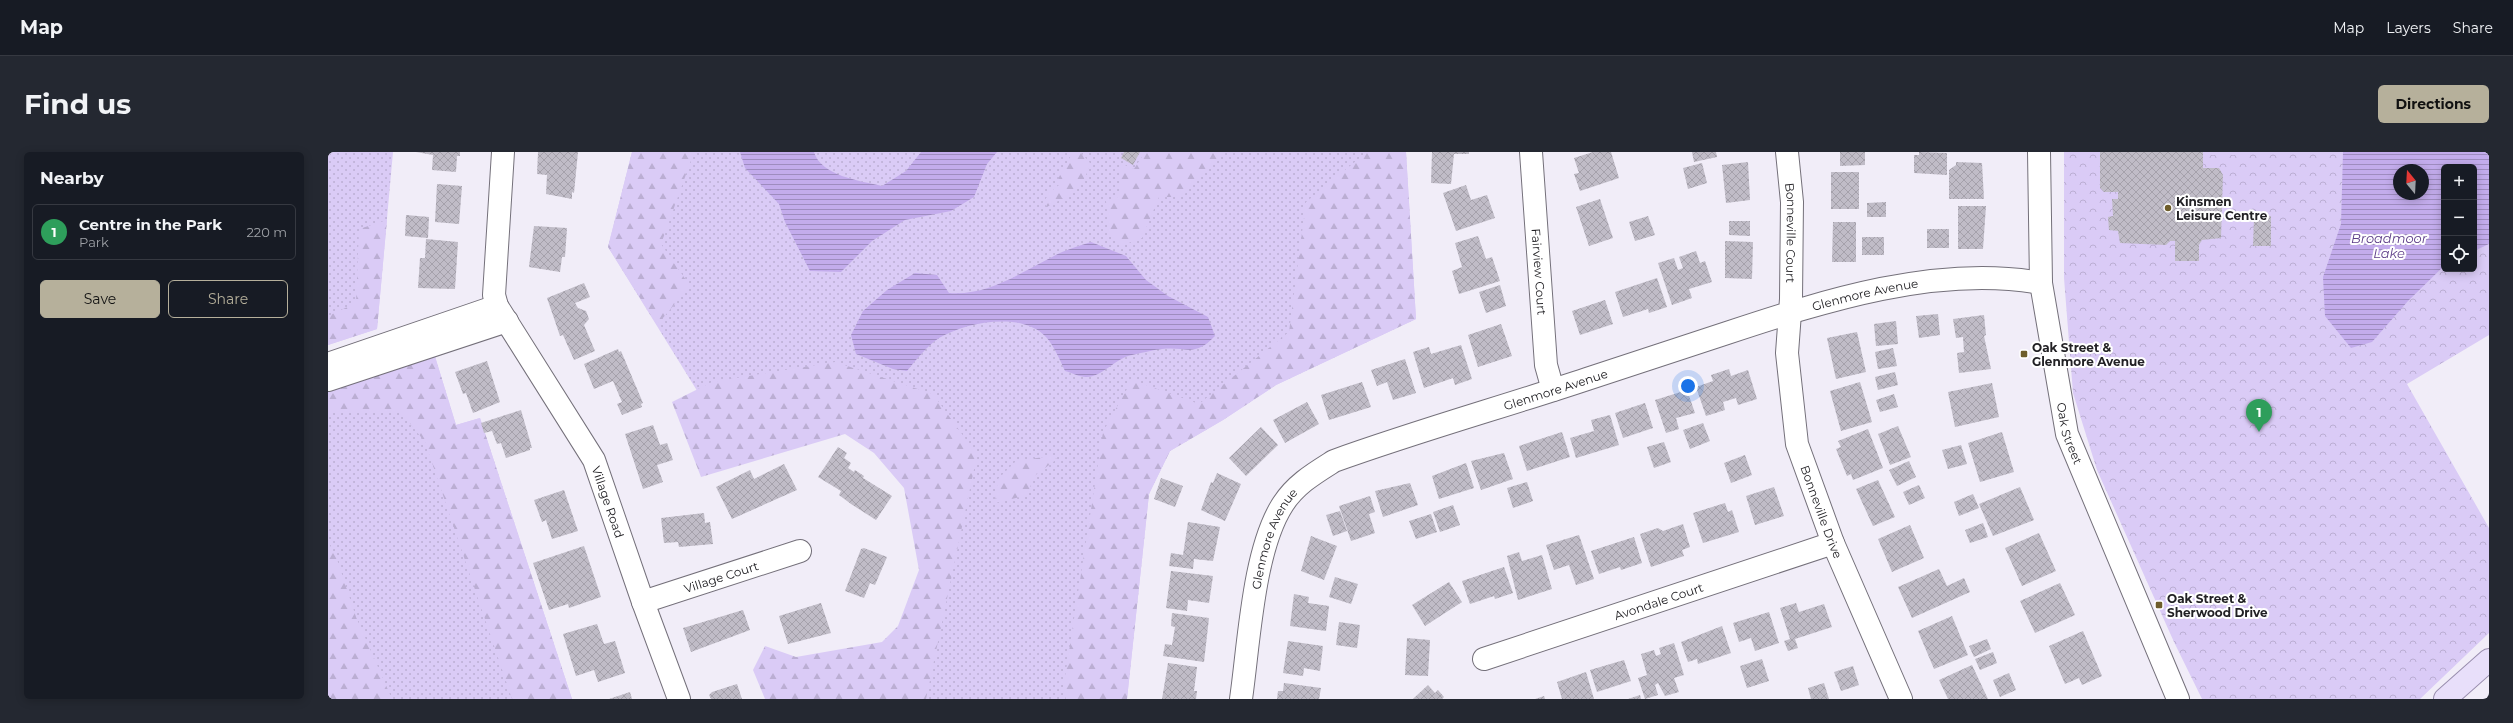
<!DOCTYPE html>
<html lang="en">
<head>
<meta charset="utf-8">
<style>
	body { margin:0; font-family:Montserrat,sans-serif; background:#242831; color:#f1f3f6 }
	.controls { position:absolute; right:12px; top:12px; display:grid; overflow:hidden; border-radius:6px; box-shadow:0 2px 10px #0003 }
	.controls button { width:36px; height:36px; display:grid; place-items:center; padding:0; border:0; border-bottom:1px solid #363941; background:#171b24; color:#f1f3f6; font:20px sans-serif }
	.compass { position:absolute; left:2065px; top:12px; width:36px; height:36px; border-radius:50%; background:#171b24; box-shadow:0 2px 10px #0003; rotate:342deg }
	.you { position:absolute; left:1360px; top:234px; width:14px; height:14px; margin:-10px; border:3px solid #fff; border-radius:50%; background:#1a73e8; box-shadow:0 0 0 6px #1a73e833 }
	.badge { display:grid; place-items:center; width:26px; height:26px; border-radius:50%; background:#b6b09b; color:#fff; font-size:13px; font-weight:700 }
	.pin { position:absolute; translate:-50% -33px; filter:drop-shadow(0 1px 2px #0008) }
	.pin::after { content:''; position:absolute; top:21px; width:14px; height:12px; background:inherit; clip-path:polygon(0 0,100% 0,50% 100%) }
	.list { margin:0; padding:0; list-style:none }
	h2 { display:flex; justify-content:space-between; align-items:center; height:52px; margin:0; padding:0 16px; font-size:17px }
	h2 small { font-size:13px; font-weight:400; color:#9ea1a6 }
	.list li { display:grid; grid-template-columns:26px 1fr auto; gap:12px; align-items:center; box-sizing:border-box; height:56px; margin:0 8px 8px; padding:0 8px; border:1px solid #363941; border-radius:6px }
	.list b { display:block; font-size:15px; white-space:nowrap }
	.list p { margin:0; font-size:13px; white-space:nowrap; color:#9ea1a6 }
	.list em { font-size:13px; font-style:normal; color:#9ea1a6 }
	.actions { display:flex; gap:8px; padding:12px 16px }
	.actions a { flex:1; padding:9px 0; border:1px solid #b6b09b; border-radius:6px; text-align:center; font-size:14px; color:#b6b09b }
	.actions .main { background:#b6b09b; color:#111 }
	.icon { flex:none; width:22px; height:22px; fill:none; stroke:currentColor; stroke-width:2; stroke-linecap:round; stroke-linejoin:round }
	.map { position:relative; flex:none; width:2161px; height:547px; overflow:hidden; border-radius:6px }
	header { display:flex; align-items:center; gap:24px; box-sizing:border-box; height:56px; padding:0 20px; background:#171b24; border-bottom:1px solid #363941 }
	header strong { font-size:19px }
	nav { display:flex; gap:22px; margin-inline-start:auto; font-size:14px }
	.intro { display:flex; align-items:center; justify-content:space-between; box-sizing:border-box; height:96px; padding:0 24px }
	h1 { margin:0; font-size:28px }
	.button { padding:10px 18px; border-radius:6px; background:#b6b09b; color:#111; font-size:14px; font-weight:700 }
	main { display:flex; gap:24px; padding:0 24px }
	aside { flex:1; background:#171b24; border-radius:6px; box-shadow:0 2px 10px #0003 }
	.map>svg:first-child { display:block }
</style>
</head>
<body>
<header>
<strong>Map</strong>
<nav><a>Map</a><a>Layers</a><a>Share</a></nav>
</header>
<div class="intro"><h1>Find us</h1><a class="button">Directions</a></div>
<main>
<aside>
<h2>Nearby<small></small></h2>
<ul class="list">
<li><span class="badge" style="background:#2e9e5b">1</span><div><b>Centre in the Park</b><p>Park</p></div><em>220 m</em></li>
</ul>
<div class="actions"><a class="main">Save</a><a>Share</a></div>
</aside>
<div class="map">
<svg width="2161" height="547" viewBox="0 0 2161 547">
	<defs>
		<pattern id="grass-dots" width="8" height="8" patternUnits="userSpaceOnUse"><rect width="8" height="8" fill="#dacbf6"/><path d="M2 2h.1M6 6h.1" fill="none" stroke="#bbaed3" stroke-width="1.8" stroke-linecap="round"/></pattern>
		<pattern id="forest-firs" width="22" height="20" patternUnits="userSpaceOnUse"><rect width="22" height="20" fill="#dacbf6"/><path d="M5 1l3.5 6h-7zM16 11l3.5 6h-7z" fill="#bbaed3"/></pattern>
		<pattern id="park-crowns" width="20" height="18" patternUnits="userSpaceOnUse"><rect width="20" height="18" fill="#dacbf6"/><path d="M2 6a3 3 0 1 1 6 0M12 15a3 3 0 1 1 6 0" fill="none" stroke="#bbaed3"/></pattern>
		<pattern id="water-rules" width="6" height="5" patternUnits="userSpaceOnUse"><rect width="6" height="5" fill="#c3acec"/><path d="M0 2.5h6" fill="none" stroke="#9e8cbf"/></pattern>
		<pattern id="building-cross-hatch" width="8" height="8" patternUnits="userSpaceOnUse"><rect width="8" height="8" fill="#c0bcc7"/><path d="M0 0l8 8M0 8l8-8" fill="none" stroke="#a5a1ab"/></pattern>
	</defs>
	<rect width="100%" height="100%" fill="#f1edf8"/>
	<path fill="url(#grass-dots)" d="M0,0H65L49,177L0,193Z
		M304,0H1078L1088,167L948,233L895,268L842,299L821,342L799,547H500L602,499L599,319L521,272L412,308L280,95Z
		M105,198L128,273L152,266L244,547H0V233Z"/>
	<path fill="url(#forest-firs)" d="M304,0H366L333,92L362,134L329,173L280,95Z
		M745,0L753,1L762,11C756,37 741,43 719,55L716,50L721,41L731,33V25Z
		M817,0H895L854,45H831L814,86L795,93L781,80L778,49L789,46L793,33L792,11L806,17Z
		M1039,0H1078L1088,167L948,233L895,268L842,299L821,342L799,547H738L735,538L775,280L804,228L871,252L961,180L978,50Z
		M59,68L49,177L0,193V164L28,151L31,77Z
		M105,198L128,273L152,266L244,547H184L97,290L72,259L0,260V233Z
		M507,210L605,242L649,303L598,547H437L425,518L437,494L468,505L554,490L570,474L591,418L576,336L546,301L517,282L373,325L344,250L384,230Z
		M723,304L729,307L705,325L700,343L667,351L670,327L688,309Z
		M0,390L8,404L28,465L64,547H0Z"/>
	<path fill="url(#park-crowns)" fill-rule="evenodd" d="M1736,0H2161V183L2079,232L2161,376V481L2092,547H1874L1846,490L1769,318L1745,241L1736,126ZM2116,15H2146V117H2116ZM2071,18H2095V42H2071Z"/>
	<path fill="#dacbf6" d="M1877,0H1910V3H1877Z"/>
	<path fill="url(#water-rules)" fill-rule="evenodd" d="M412,0H486C493,24 533,29 554,34L578,19L593,0H669L659,12L646,45L623,59L577,68L544,89L513,120L482,119L457,70L451,52L417,16Z
		M2015,0H2161V92L2146,99V15H2116V114L2080,149L2044,190L2023,196L1997,164L1995,125L2013,72ZM2071,18H2095V42H2071Z
		M763,90L798,104L818,128L840,144L880,165L887,184C866,206 859,194 834,197C824,198 814,201 804,203C787,206 775,225 758,225C752,225 744,221 737,219C732,208 726,194 718,185C694,159 638,170 611,186C599,194 588,208 579,219L565,217L528,202L523,183L535,159L559,138L587,121L609,123L621,141C660,144 692,121 726,104C737,98 751,94 763,90Z"/>
	<path fill="url(#building-cross-hatch)" d="M88,0H132V4H129L128,20L104,18L105,3Z
		M210,0H250L246,41L244,40V47L218,42L219,23L209,22Z
		M796,0H812L805,13L793,6Z
		M1104,0H1141V2H1126L1123,32L1103,31Z
		M1265,0H1283L1291,26L1252,39L1246,22L1251,21L1246,6Z
		M1364,0H1388L1389,5L1366,10Z
		M1512,0H1537V13L1512,14Z
		M1591,0L1619,1V23L1586,21V3H1591Z
		M1772,0H1875V16H1891L1895,23L1893,86L1874,88L1871,93V109H1847V89H1842L1838,93L1792,91L1790,79L1781,78L1780,65L1785,64L1784,47H1790V40H1776L1772,36Z
		M1420,10L1422,48L1398,51L1394,13Z
		M1628,10L1654,11L1656,47H1621V18L1628,13Z
		M1374,11L1379,31L1360,37L1355,16Z
		M1503,20H1531V57H1503Z
		M109,32L134,34L131,72L107,70Z
		M1138,33L1143,48L1159,43L1167,66L1128,79L1115,41Z
		M1272,47L1285,86L1261,94L1248,55Z
		M1558,50V65H1539V51Z
		M1630,54H1658L1655,97H1630Z
		M78,63L101,65L100,86L77,84Z
		M1320,64L1327,83L1307,89L1301,70Z
		M1926,64H1943V94H1925Z
		M1401,69H1422V84L1401,83Z
		M1505,70H1528V110H1504Z
		M206,74L239,76L237,105H234L232,120L201,115Z
		M1599,77H1621V96H1599Z
		M1150,84L1158,107L1164,105L1172,129L1131,142L1124,119L1134,115L1127,91Z
		M1534,85H1556V103H1534Z
		M98,87L130,90L127,137L90,136L92,106H97Z
		M1397,89L1425,90L1424,127L1397,126Z
		M1368,99L1372,111L1377,109L1384,130L1361,137L1364,146L1344,153L1330,111L1346,106L1350,118L1355,116L1351,105Z
		M1329,126L1339,155L1321,161L1320,157L1295,165L1287,140Z
		M256,131L262,145L247,151L250,156L258,159L261,167L256,173L267,199L246,208L235,183L232,184L219,146Z
		M1172,133L1178,154L1158,161L1151,140Z
		M1277,148L1285,172L1252,183L1244,159Z
		M1610,162L1612,183L1591,186L1588,164Z
		M1656,163L1658,183L1656,184L1663,217L1631,221L1629,201L1636,200L1635,185L1628,186L1625,167Z
		M1568,169L1570,192L1548,194L1546,172Z
		M1173,172L1184,204L1150,215L1140,183Z
		M1529,180L1538,220L1508,227L1499,186Z
		M1133,193L1144,227L1127,233L1125,226L1096,236L1085,200L1101,195L1103,202Z
		M1565,196L1569,214L1550,217L1547,200Z
		M290,197L291,200L293,199L315,251L313,252L314,255L294,263L289,252L294,250L285,229L266,237L256,212Z
		M1077,207L1088,241L1065,248L1059,230L1049,234L1043,218Z
		M159,209L172,250L145,261L138,241L135,242L127,220Z
		M1401,217L1403,224L1420,218L1429,247L1410,253L1408,246L1395,250L1397,258L1378,264L1368,235L1385,229L1383,223Z
		M1567,220L1570,233L1550,238L1547,225Z
		M1034,230L1043,255L1001,268L993,243Z
		M1532,230L1544,270L1513,279L1502,239Z
		M1664,231L1671,265L1627,275L1620,240Z
		M1359,238L1367,261L1348,266L1351,277L1338,281L1327,248Z
		M1566,242L1570,255L1552,260L1548,248Z
		M979,250L991,272L957,291L945,268Z
		M1317,251L1325,276L1295,286L1287,261Z
		M193,258L204,296H202V298L178,306L173,291L169,292L164,279L156,281L153,271Z
		M1282,263L1291,293L1248,306L1242,286L1266,279L1263,268Z
		M1375,271L1382,289L1362,297L1355,278Z
		M325,273L332,293L339,291L345,308L329,313L335,330L315,337L297,282Z
		M1570,274L1583,305L1562,313L1550,282Z
		M933,275L950,293L918,324L901,306Z
		M1540,277L1555,316L1525,328L1523,322L1519,324L1508,297L1513,295L1510,289Z
		M1234,280L1242,305L1199,319L1191,294Z
		M1674,280L1686,320L1652,330L1640,291Z
		M1336,290L1343,310L1326,316L1319,295Z
		M1633,293L1639,312L1620,317L1614,298Z
		M510,295L519,301L516,306L523,311L520,316L526,320L527,318L536,324L535,326L564,344L548,368L523,352L511,343L513,339L490,325Z
		M1176,301L1185,327L1153,338L1143,309Z
		M1417,303L1424,323L1403,331L1396,311Z
		M1581,309L1588,325L1569,334L1561,318Z
		M1138,311L1146,336L1111,347L1104,324Z
		M456,312L469,338L404,367L388,335L422,318L426,327Z
		M889,321L913,332L897,369L873,358L883,330L885,331Z
		M833,326L855,334L847,355L826,347Z
		M1550,328L1567,365L1545,374L1528,337Z
		M1199,330L1205,349L1185,356L1179,336Z
		M1082,331L1090,353L1055,365L1047,339Z
		M1591,333L1597,346L1581,353L1575,340Z
		M1446,335L1456,364L1427,373L1418,344Z
		M1692,335L1706,368L1665,384L1651,352Z
		M236,338L250,379L224,387L218,368L214,370L206,348Z
		M1645,342L1651,356L1631,364L1626,350Z
		M1042,344L1047,360L1041,362L1047,381L1023,389L1011,354Z
		M1397,351L1400,360L1404,358L1411,380L1375,391L1365,361Z
		M1125,353L1132,373L1112,380L1105,360Z
		M1012,359L1019,379L1005,384L998,363Z
		M376,361L377,371L382,370L385,392L351,395L350,390L336,391L333,366Z
		M1103,362L1109,380L1088,387L1081,369Z
		M860,370L892,375L885,409L866,407L865,417L841,414L843,401L855,403Z
		M1655,371L1660,385L1642,391L1637,378Z
		M1355,372L1362,395L1354,398L1356,404L1323,415L1312,382L1330,376L1335,379Z
		M1582,373L1596,406L1564,420L1550,387Z
		M1711,381L1728,419L1694,434L1677,396Z
		M1251,383L1266,427L1248,433L1241,413L1226,418L1218,393Z
		M983,384L1009,394L996,428L973,419Z
		M1306,385L1314,411L1293,418L1292,415L1271,422L1263,399Z
		M256,394L273,445L241,456L240,452L221,458L205,411Z
		M536,396L559,405L547,433L542,431L536,446L517,439L533,397Z
		M1191,400L1194,409L1214,403L1224,437L1190,448L1179,404Z
		M1176,415L1185,441L1167,447L1166,444L1142,452L1134,429Z
		M1611,417L1619,434L1636,426L1642,440L1584,466L1570,435Z
		M843,419L885,424L881,451L860,448L859,459L838,456Z
		M1007,425L1030,432L1023,452L1001,445Z
		M1121,430L1134,450L1097,474L1084,453Z
		M1732,431L1747,463L1707,481L1692,449Z
		M966,442L981,445L980,451L1001,454L998,479L962,474Z
		M493,451L503,481L460,492L451,464Z
		M1468,451L1471,460L1496,452L1504,475L1467,487L1470,496L1460,499L1456,489L1462,487L1452,456Z
		M415,458L422,478L363,500L355,476Z
		M1441,460L1451,491L1427,499L1423,486L1411,490L1405,471Z
		M844,461L881,466L876,510L835,504L837,492L844,493L847,475L843,474Z
		M1624,464L1640,503L1606,517L1590,479Z
		M1011,470L1032,473L1029,496L1008,493Z
		M269,472L276,492L287,489L297,521L270,530L266,518L248,524L235,482Z
		M1394,474L1403,501L1370,512L1369,507L1360,510L1353,490Z
		M1755,479L1774,524L1754,533L1751,526L1737,532L1721,494Z
		M1079,486L1102,488L1100,524L1077,523Z
		M1659,487L1663,497L1646,505L1641,494Z
		M960,489L995,494L992,519L976,516L975,524L955,521Z
		M1346,491L1356,523L1346,526L1351,540L1337,544L1330,531L1327,533L1330,543L1317,547L1310,526L1319,523L1313,502L1326,498L1328,504L1333,502L1331,496Z
		M1665,500L1669,511L1652,518L1647,507Z
		M1434,507L1441,529L1419,536L1412,514Z
		M1296,508L1303,529L1269,540L1262,518Z
		M840,511L869,515L866,539H869L868,547H834Z
		M1644,513L1660,547H1620L1611,528Z
		M1525,514L1531,533L1513,539L1506,520Z
		M1258,520L1266,547H1234L1229,530Z
		M1681,521L1688,538L1672,545L1665,528Z
		M956,531L993,536L991,547H949L950,539H955Z
		M1496,531L1501,547H1483L1480,536Z
		M409,532L414,547H383L381,543L384,540Z
		M1100,533L1107,541L1110,538L1116,545L1114,547H1085Z
		M302,540L304,547H281Z
		M1312,543L1313,547H1300Z
		M1216,544L1217,547H1207Z"/>
	<g fill="none" stroke-linecap="round" stroke-linejoin="round">
		<defs>
			<g id="minor">
				<path id="s1" d="M175,0L166,143L169,154L266,308L315,450L351,547"/>
				<path id="s2" d="M1203,0L1218,213L1225,238"/>
				<path id="s3" d="M1459,0L1464,50L1463,147L1459,201L1469,292L1505,391L1573,547"/>
				<path id="s4" d="M1711,0L1713,131L1739,282L1850,547"/>
				<path d="M0,212L169,154"/>
				<path d="M0,228L179,169"/>
				<path id="s5" d="M315,450L472,399"/>
				<path id="s6" d="M1156,507L1505,391"/>
				<path id="s7" d="M913,547C921,492 925,398 955,352C968,332 987,321 1006,309C1089,279 1175,255 1259,227C1306,212 1352,196 1399,181C1496,149 1610,112 1713,131"/>
			</g>
			<path id="major" d="M2117,547L2161,508"/>
		</defs>
		<use href="#minor" stroke="#74707a" stroke-width="24"/>
		<use href="#major" stroke="#998eae" stroke-width="24"/>
		<use href="#minor" stroke="#fff" stroke-width="22"/>
		<use href="#major" stroke="#e8dffa" stroke-width="22"/>
	</g>
	<g fill="#6e5d2b" stroke="#fff" stroke-width="1.5">
		<circle cx="1840" cy="56" r="4"/>
		<rect x="1692" y="198" width="8" height="8" rx="2"/>
		<rect x="1827" y="449" width="8" height="8" rx="2"/>
	</g>
	<g text-anchor="middle" dominant-baseline="central" stroke-width="4" stroke-linejoin="round" paint-order="stroke">
		<g font-size="12" font-weight="bold" fill="#222125" stroke="#fff" text-anchor="start">
			<text x="1848" y="49">Kinsmen<tspan x="1848" dy="14">Leisure Centre</tspan></text>
			<text x="1704" y="195">Oak Street &amp;<tspan x="1704" dy="14">Glenmore Avenue</tspan></text>
			<text x="1839" y="446">Oak Street &amp;<tspan x="1839" dy="14">Sherwood Drive</tspan></text>
		</g>
		<g font-size="12" fill="#222125" stroke="#fff">
			<text stroke="none"><textPath href="#s3" startOffset="81">Bonneville Court</textPath></text>
			<text stroke="none"><textPath href="#s2" startOffset="120">Fairview Court</textPath></text>
			<text stroke="none"><textPath href="#s7" startOffset="825">Glenmore Avenue</textPath></text>
			<text stroke="none"><textPath href="#s7" startOffset="501">Glenmore Avenue</textPath></text>
			<text stroke="none"><textPath href="#s4" startOffset="284">Oak Street</textPath></text>
			<text stroke="none"><textPath href="#s1" startOffset="381">Village Road</textPath></text>
			<text stroke="none"><textPath href="#s3" startOffset="365">Bonneville Drive</textPath></text>
			<text stroke="none"><textPath href="#s7" startOffset="165">Glenmore Avenue</textPath></text>
			<text stroke="none"><textPath href="#s5" startOffset="82">Village Court</textPath></text>
			<text stroke="none"><textPath href="#s6" startOffset="184">Avondale Court</textPath></text>
		</g>
		<g font-size="13" font-style="italic" fill="#5c3c87" stroke="#fff">
			<text x="2061" y="86">Broadmoor<tspan x="2061" dy="15">Lake</tspan></text>
		</g>
	</g>
</svg>
<div class="controls">
<button>+</button>
<button>−</button>
<button><svg class="icon" aria-label="locate" viewBox="0 0 24 24"><circle cx="12" cy="12" r="6"/><path d="M12 2v4M12 18v4M2 12h4M18 12h4"/></svg></button>
</div>
<svg class="compass" viewBox="-18 -18 36 36"><path d="M0-13l5 13h-10z" fill="#e53935"/><path d="M0 13l5-13h-10z" fill="#9ea1a6"/></svg>
<div class="you"></div>
<div class="pin badge" style="left:1931px;top:280px;background:#2e9e5b">1</div>
</div>
</main>
</body>
</html>
